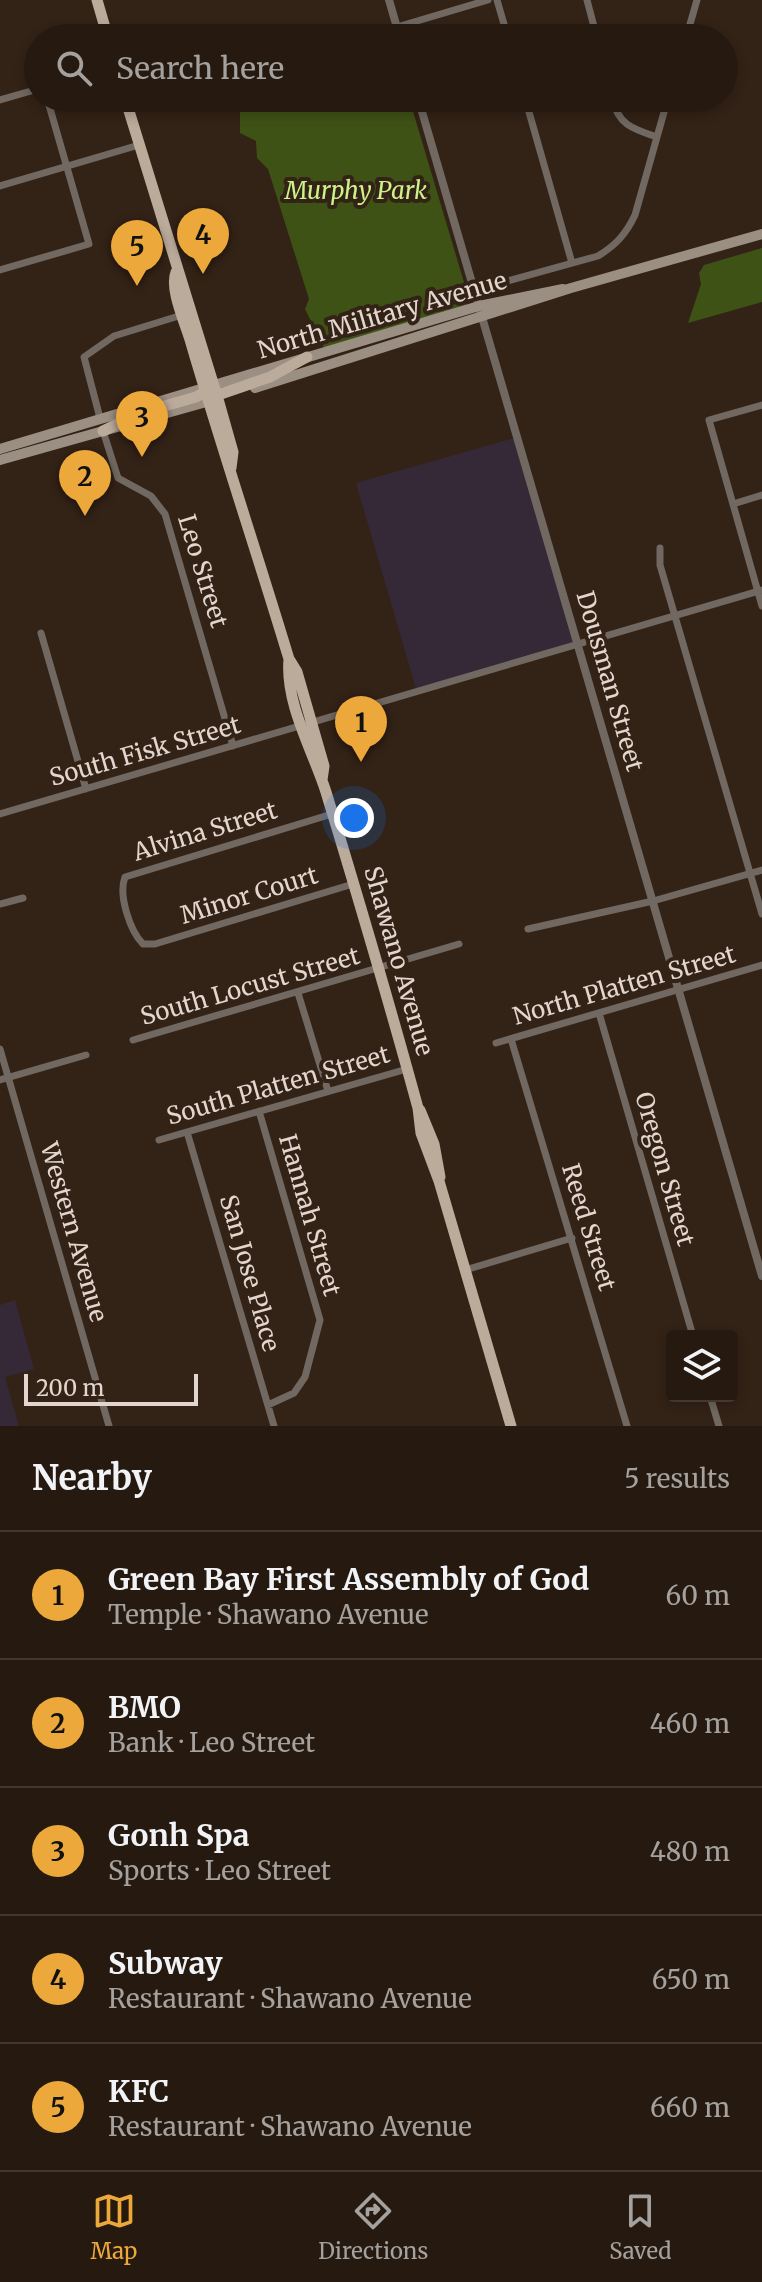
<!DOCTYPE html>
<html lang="en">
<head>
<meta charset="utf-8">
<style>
	body { margin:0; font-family:Merriweather,serif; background:#32271e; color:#f1f3f6 }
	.controls { position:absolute; right:24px; bottom:24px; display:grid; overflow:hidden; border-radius:8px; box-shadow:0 4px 12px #0003 }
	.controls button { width:72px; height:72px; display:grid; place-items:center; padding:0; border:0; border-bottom:2px solid #423830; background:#261a10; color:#f1f3f6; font:40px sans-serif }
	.scale { position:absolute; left:24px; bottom:20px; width:174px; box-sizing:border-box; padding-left:8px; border:4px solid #e2d6ce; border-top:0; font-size:22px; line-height:28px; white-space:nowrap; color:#e2d6ce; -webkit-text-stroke:6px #332216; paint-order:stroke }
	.you { position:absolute; left:354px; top:818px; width:28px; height:28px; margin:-20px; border:6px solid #fff; border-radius:50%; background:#1a73e8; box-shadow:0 0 0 12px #1a73e833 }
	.badge { display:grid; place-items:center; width:52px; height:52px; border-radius:50%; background:#eda83b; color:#111; font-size:26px; font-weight:700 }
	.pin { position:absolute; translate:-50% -66px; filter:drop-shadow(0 2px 4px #0008) }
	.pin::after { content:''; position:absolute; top:42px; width:28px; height:24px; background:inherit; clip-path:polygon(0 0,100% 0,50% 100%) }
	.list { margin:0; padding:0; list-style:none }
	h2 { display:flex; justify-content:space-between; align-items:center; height:104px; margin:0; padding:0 32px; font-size:34px }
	h2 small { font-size:26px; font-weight:400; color:#a4a19f }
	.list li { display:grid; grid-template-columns:52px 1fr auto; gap:24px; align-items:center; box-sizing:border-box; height:128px; padding:0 32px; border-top:2px solid #423830 }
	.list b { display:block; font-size:30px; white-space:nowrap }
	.list p { margin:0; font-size:26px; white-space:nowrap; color:#a4a19f }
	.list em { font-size:26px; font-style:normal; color:#a4a19f }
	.icon { flex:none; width:44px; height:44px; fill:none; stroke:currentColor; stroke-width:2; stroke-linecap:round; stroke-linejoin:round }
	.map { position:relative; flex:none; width:762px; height:1426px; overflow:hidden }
	.search { position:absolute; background:#261a10; box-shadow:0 4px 12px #0003; left:24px; right:24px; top:24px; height:88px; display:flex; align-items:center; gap:20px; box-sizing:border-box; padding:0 28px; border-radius:44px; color:#a4a19f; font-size:30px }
	.sheet { height:744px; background:#261a10 }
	nav { display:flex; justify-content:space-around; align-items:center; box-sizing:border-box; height:112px; border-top:2px solid #423830; background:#261a10; font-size:22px; color:#a4a19f }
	nav a { display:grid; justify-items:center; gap:4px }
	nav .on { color:#eda83b }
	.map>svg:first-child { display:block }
</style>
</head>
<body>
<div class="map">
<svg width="762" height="1426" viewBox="0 0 762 1426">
	<rect width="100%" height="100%" fill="#332216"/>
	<path fill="#352937" d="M518,437L578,644L417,692L356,483Z
		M15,1300L34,1369L5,1377L19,1426H0V1305Z"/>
	<path fill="#3f5216" d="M240,98H409L469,299L465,306L324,348L305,309L309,299L268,169L257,158L256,141L240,133Z
		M762,248V302L688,323L701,284L699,273L704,265Z"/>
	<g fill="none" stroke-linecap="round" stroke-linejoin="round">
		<path stroke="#706861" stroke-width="7" d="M497,0L508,38
			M587,0L597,38
			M397,27L488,0
			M686,38L697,0
			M525,98L572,263
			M612,98C618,125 633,129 657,137
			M0,100L38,89
			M0,186L139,145
			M0,270L89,244L47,98
			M475,290L598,256C616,245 626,234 635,215L668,98
			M762,405L709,420L762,606
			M100,418L84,357L114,336L182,315
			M103,431L118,478L151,496L165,514L233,746
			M733,504L762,495
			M660,548V565L762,914
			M41,633L86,789
			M0,814L762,590
			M332,814L125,877C118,895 130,931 143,944H155L353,884
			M0,904L23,898
			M528,929L653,901L762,870
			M298,993L328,1091
			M599,1013L693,1336
			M511,1039L627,1426
			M133,1040L459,944
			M496,1043L762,965
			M0,1049L109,1426
			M0,1080L86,1055
			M259,1111L320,1320L305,1377L294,1393L268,1405
			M187,1132L274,1426
			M159,1140L407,1069
			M465,1270L572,1238
			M710,1396L719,1426"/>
		<path stroke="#706861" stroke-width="8" d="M389,0L400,38
			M418,98L762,1276"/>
		<path stroke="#9b8e82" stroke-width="10" d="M255,388L571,288L762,234
			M0,449L479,306L563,289
			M0,460L217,399"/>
		<path stroke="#bbab9b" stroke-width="11" d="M97,0L108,38
			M125,98L218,399L233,452L231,468
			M176,272C169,289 186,325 191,343C222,449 257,553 289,659L297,672L324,766L322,780
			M212,397L270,377L307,357
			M103,431L140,413L196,397L210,389
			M289,659C285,704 313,751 326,792C358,897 389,1002 418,1108L421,1133L439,1181L511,1426
			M420,1110L434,1144L440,1177"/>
	</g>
	<g text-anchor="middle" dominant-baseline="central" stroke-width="8" stroke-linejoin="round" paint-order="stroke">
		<g font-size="24" font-style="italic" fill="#ccf38a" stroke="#332216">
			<text x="356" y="190">Murphy Park</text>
		</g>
		<g font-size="24" fill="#e2d6ce" stroke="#332216">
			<text transform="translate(382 315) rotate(-16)">North Military Avenue</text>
			<text transform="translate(203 571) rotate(73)">Leo Street</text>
			<text transform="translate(610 681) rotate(74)">Dousman Street</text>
			<text transform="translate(145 751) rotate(-16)">South Fisk Street</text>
			<text transform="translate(205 831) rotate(-17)">Alvina Street</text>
			<text transform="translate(249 895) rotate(-17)">Minor Court</text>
			<text transform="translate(399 961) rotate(74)">Shawano Avenue</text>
			<text transform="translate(624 985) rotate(-16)">North Platten Street</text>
			<text transform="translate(250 986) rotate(-16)">South Locust Street</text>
			<text transform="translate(278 1085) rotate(-16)">South Platten Street</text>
			<text transform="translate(665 1169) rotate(74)">Oregon Street</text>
			<text transform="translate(310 1215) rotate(74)">Hannah Street</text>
			<text transform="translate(589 1227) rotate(73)">Reed Street</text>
			<text transform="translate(74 1232) rotate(74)">Western Avenue</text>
			<text transform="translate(250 1273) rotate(74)">San Jose Place</text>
		</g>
	</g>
</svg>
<div class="controls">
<button><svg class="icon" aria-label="layers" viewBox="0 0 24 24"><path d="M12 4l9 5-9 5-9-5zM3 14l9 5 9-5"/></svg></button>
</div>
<div class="scale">200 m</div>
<div class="you"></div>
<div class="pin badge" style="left:361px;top:762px">1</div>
<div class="pin badge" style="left:85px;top:516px">2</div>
<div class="pin badge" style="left:142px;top:457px">3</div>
<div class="pin badge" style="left:203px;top:274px">4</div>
<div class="pin badge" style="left:137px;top:286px">5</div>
<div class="search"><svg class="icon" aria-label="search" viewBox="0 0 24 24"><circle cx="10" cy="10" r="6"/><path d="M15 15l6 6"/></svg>Search here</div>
</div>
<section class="sheet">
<h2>Nearby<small>5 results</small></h2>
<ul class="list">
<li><span class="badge">1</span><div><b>Green Bay First Assembly of God</b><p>Temple · Shawano Avenue</p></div><em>60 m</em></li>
<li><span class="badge">2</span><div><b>BMO</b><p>Bank · Leo Street</p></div><em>460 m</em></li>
<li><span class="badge">3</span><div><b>Gonh Spa</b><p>Sports · Leo Street</p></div><em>480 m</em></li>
<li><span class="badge">4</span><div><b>Subway</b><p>Restaurant · Shawano Avenue</p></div><em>650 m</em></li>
<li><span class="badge">5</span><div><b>KFC</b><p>Restaurant · Shawano Avenue</p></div><em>660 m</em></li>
</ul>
</section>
<nav>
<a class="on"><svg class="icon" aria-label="map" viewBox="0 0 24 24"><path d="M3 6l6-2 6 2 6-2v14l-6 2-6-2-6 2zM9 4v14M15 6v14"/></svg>Map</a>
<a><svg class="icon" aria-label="directions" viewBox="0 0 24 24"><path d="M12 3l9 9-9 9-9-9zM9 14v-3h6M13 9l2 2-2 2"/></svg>Directions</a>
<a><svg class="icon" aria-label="saved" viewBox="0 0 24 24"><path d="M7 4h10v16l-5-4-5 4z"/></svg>Saved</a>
</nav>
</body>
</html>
